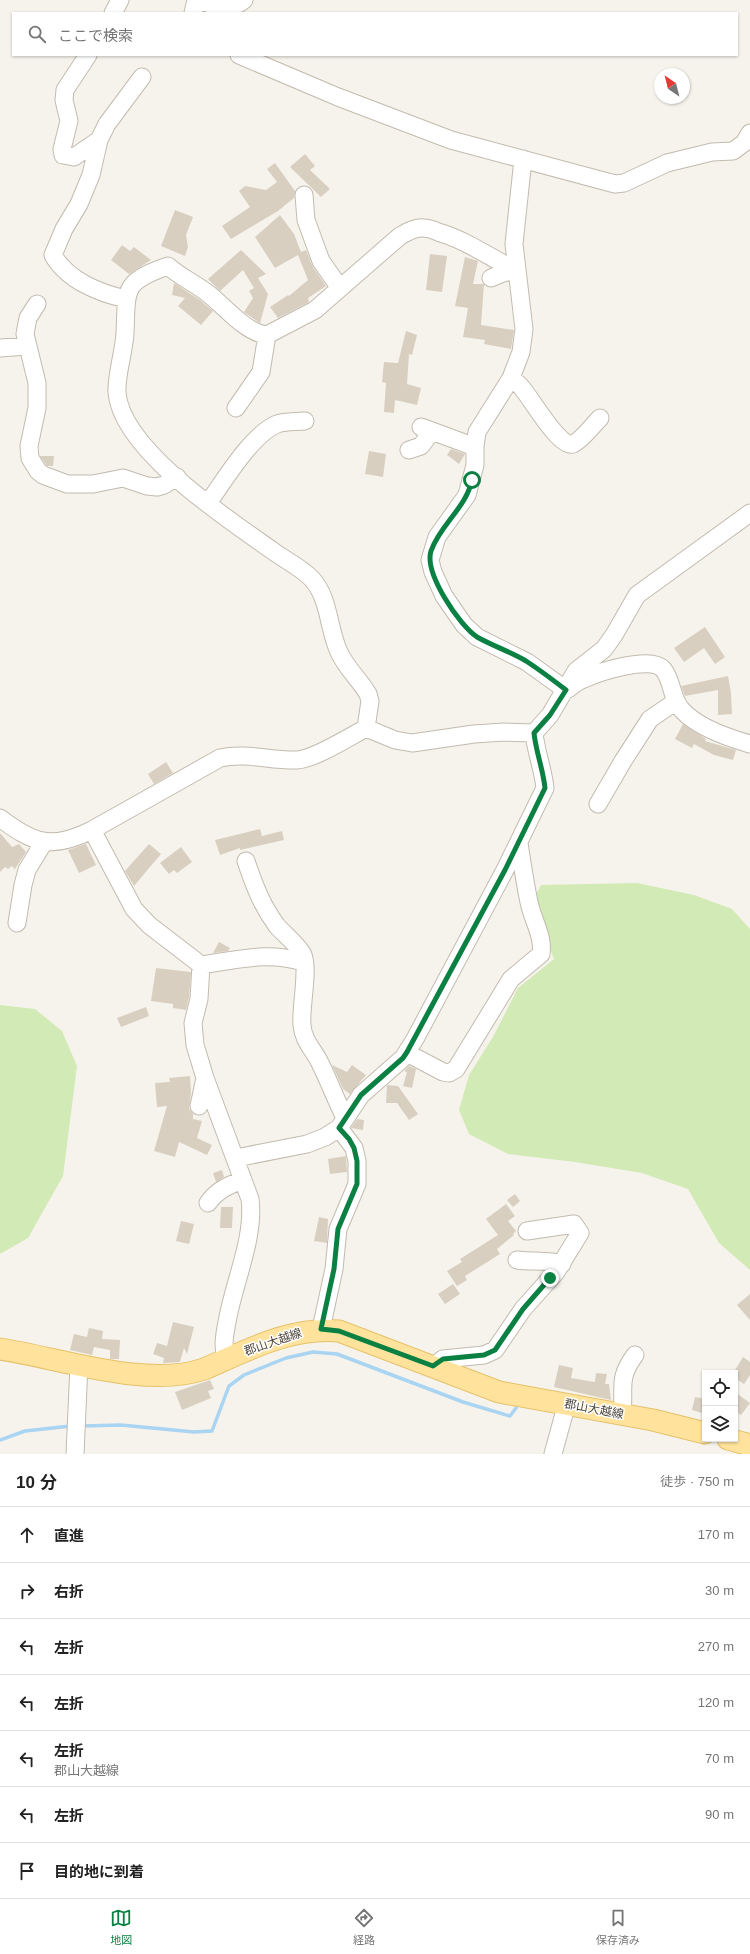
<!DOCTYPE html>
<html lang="ja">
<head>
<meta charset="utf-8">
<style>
	body { margin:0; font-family:Arial,"Noto Sans JP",sans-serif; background:#f6f6f6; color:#222 }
	.controls { position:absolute; right:12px; bottom:12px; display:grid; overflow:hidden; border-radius:0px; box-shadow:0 1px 3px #0004 }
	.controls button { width:36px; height:36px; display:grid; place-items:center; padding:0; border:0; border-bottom:1px solid #e0e0e0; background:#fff; color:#222; font:20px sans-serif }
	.compass { position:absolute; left:654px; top:68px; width:36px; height:36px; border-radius:50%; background:#fff; box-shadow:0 1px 3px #0004; rotate:325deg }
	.stop { position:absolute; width:12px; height:12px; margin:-9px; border:3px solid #0b8043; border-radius:50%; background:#fff }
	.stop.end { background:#0b8043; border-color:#fff; box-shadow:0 1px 4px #0008 }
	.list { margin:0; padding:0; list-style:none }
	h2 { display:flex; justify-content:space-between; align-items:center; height:52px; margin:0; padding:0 16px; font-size:17px }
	h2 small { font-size:13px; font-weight:400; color:#767676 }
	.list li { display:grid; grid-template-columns:26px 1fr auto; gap:12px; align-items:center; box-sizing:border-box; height:56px; padding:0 16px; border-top:1px solid #e0e0e0 }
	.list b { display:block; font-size:15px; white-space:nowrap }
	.list p { margin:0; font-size:13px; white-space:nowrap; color:#767676 }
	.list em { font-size:13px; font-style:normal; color:#767676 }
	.icon { flex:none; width:22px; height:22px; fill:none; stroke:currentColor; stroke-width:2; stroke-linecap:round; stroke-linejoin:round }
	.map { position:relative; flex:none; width:750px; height:1454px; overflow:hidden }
	.search { position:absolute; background:#fff; box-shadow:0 1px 3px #0004; left:12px; right:12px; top:12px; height:44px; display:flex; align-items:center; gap:10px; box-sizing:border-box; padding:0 14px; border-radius:0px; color:#767676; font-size:15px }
	.sheet { height:444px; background:#fff }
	nav { display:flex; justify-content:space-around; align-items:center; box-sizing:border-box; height:56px; border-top:1px solid #e0e0e0; background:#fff; font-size:11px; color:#767676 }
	nav a { display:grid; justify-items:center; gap:2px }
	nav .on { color:#0b8043 }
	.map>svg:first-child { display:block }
</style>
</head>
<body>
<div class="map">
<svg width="750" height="1454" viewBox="0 0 750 1454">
	<rect width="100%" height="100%" fill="#f6f3ec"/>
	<path fill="#d2eab5" d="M637,883L694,895L732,909L750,929V1270L719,1243L688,1189L642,1173L575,1162L508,1154L469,1134L459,1110L469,1075L493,1037L518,988L554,959L532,902L541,885Z
		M0,1005L35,1009L62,1031L77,1066L63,1176L28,1238L0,1254Z"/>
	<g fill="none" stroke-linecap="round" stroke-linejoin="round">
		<path stroke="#a9d4f2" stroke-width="3.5" d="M82,1426L121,1425L194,1432L212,1431L229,1386L244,1375L286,1358L313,1352L337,1354L463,1402L510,1416L516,1408
			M0,1440L25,1431L71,1426"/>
	</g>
	<path fill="#d8cfc1" d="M305,154L315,166L310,170L330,189L321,197L290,167Z
		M275,163L295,191L294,198L278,211L231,239L222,226L250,207L239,191L245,186L266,190L277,182L267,169Z
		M175,210L193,217L186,235L188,247L185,256L161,246Z
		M280,215L294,234L301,252L306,250L313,267L326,286L308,298L309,302L278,318L270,307L288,295L289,296L308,280L298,255L275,268L255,237Z
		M122,245L130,251L134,247L151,260L129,274L111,260Z
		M241,250L266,274L258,278L268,294L260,323L244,312L253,298L249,291L254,288L243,270L220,291L208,279Z
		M430,254L447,256L442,292L426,290Z
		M465,257L478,261L473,284H484L481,325L514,330L511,349L484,344L485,340L463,337L468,308L455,306Z
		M174,283L200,300L213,311L201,325L178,306L185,298L172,295Z
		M406,331L417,335L412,355L409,354L407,384L421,388L417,405L395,400L394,413L384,412L386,383L382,382L384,362L398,363Z
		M451,449L465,454L459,464L447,455Z
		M369,451L386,454L383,477L365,474Z
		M40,456H54L53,466H47Z
		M705,627L725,657L715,664L704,648L684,662L674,648Z
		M728,676L731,693L732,714L718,715V690L685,696L681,686Z
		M683,724L706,739L705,741L736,750L733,760L714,755L694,744L692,748L675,739Z
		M166,762L173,773L154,784L148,774Z
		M260,829L262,836L282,831L284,840L240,850V848L220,855L215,840Z
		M0,833L12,847L19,844L26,852L15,869L12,866L8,869L5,867L0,872Z
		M86,844L96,865L79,873L68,850Z
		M149,844L161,854L134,886L125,871Z
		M181,847L192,862L177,873L174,870L169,874L160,863Z
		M219,942L230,948L228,951L213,953Z
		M156,968L191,972L189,997L186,1010L173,1008V1004L151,1001Z
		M146,1007L149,1016L121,1027L117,1018Z
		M332,1065L347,1072L352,1065L366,1075L350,1094L343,1089Z
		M409,1066L416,1069L412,1088L403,1086L407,1072L404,1071Z
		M190,1076L191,1093L189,1109L193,1114V1119L202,1121L197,1138L212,1145L207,1155L179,1142L175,1157L154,1151L167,1106L157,1107L155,1083L170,1082L169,1078Z
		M387,1085L398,1086L418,1114L409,1120L397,1103H386Z
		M357,1119L364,1120L363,1130L351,1128Z
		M346,1156L347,1172L330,1174L328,1159Z
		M222,1170L224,1177L216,1182L213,1173Z
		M515,1194L520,1201L513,1207L507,1200Z
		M506,1204L515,1216L508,1221L516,1231L513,1234L514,1235L497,1249L500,1254L465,1276L467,1280L457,1286L447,1271L462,1262L460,1259L498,1235L486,1219Z
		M221,1207H233L232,1228H220Z
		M319,1217L328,1219L327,1243L314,1241Z
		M181,1221L194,1224L189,1244L176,1241Z
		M453,1284L460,1294L445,1304L438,1294Z
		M750,1294V1320L737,1305Z
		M173,1322L194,1327L187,1354L184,1348L180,1362L163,1363L164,1358L153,1354L157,1343L167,1346Z
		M89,1328L103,1331L102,1339L120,1340L119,1359H110V1350L94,1347L92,1355L70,1350L74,1334L87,1337Z
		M743,1357L750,1362V1375L744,1384L735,1378V1370Z
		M559,1365L573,1368L571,1378L595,1382L596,1373L607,1374L605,1384H609L611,1400L554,1387Z
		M210,1380L214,1389L208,1391L211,1398L182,1410L175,1392Z
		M735,1392L750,1403L741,1415L735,1411Z
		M695,1397L705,1399V1414L692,1410Z"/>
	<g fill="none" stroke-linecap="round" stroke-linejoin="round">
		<defs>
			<path id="minor" d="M201,0C213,7 233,10 244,0
				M113,13L120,0
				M193,13L196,0
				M88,55L65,90L64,100L69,121L62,149L63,155L74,157L99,140
				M239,55L338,97L451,140L615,184L624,183L667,163L712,152L733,151L744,143L750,133
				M523,159L514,244L524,329L521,352L511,378L477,432L475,447V465L467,495L437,537L430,560L433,572L444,596L464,625L477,637L527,662L566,690
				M304,195L306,220L321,261L340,288
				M491,278L503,273L515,270
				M126,299C99,293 67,280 53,255L64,229L79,204L91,175L99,140L107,124L142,77
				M37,304L28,318L25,334L37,383V408L29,446L30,458L38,471L43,475L67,484H93L123,478L147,486L157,487L164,485L177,477
				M0,348L26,346
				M511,378C515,381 519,384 522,388C531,398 560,449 573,444C582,440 592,426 600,418
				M236,408L261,372L267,335
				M421,427L475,447
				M409,450L421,446L432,431
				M208,503C224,481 252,434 277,424C285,421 296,422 305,421
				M568,689C573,685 578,681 584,679C599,672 651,655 663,669C673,681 671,699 682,710C697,727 729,738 750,744
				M366,728L370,701L368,694C360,680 346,668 339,652C328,629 330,599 312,579C302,568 285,560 273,551C229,520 122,450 117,393C116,374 124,353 125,333C127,289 122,282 168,266C179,276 194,283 206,292C223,304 245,333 267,335L315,310L400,236C407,232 415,227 423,228C428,228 434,230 438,232C466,240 489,257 515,270
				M598,804L623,761L650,719L675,702
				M0,818C34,844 52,850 92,830L220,758C246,752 271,761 297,760C315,759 349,737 366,728L395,740L412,743L474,734L504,732L534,733L550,715L576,671L604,649L614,635L637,595L750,513
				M92,830L134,909L149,925L201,965L199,999L193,1023L195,1045L205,1078L250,1199C255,1236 235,1280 228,1317C225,1332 222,1345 226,1360
				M246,861C254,885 262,906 277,926C285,935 296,943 302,953C310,966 300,1009 302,1025C303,1041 314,1050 320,1063C329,1081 336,1100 345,1118
				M17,923L23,885L27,870L44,842
				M201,965C238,960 267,951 303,962
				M407,1053L443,1072L449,1073L456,1069L511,979L541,954C544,936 532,919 529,902C525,883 522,863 519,843
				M199,1106L205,1078
				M236,1158L307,1144L325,1137L339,1128L361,1095L403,1058L415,1039L505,870L545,788C543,769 536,752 534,733
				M208,1203C217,1190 229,1185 243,1180
				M517,1260C532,1262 548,1260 562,1264
				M321,1329L334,1269L338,1229L357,1184V1161L354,1148L339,1128
				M433,1367L443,1359L484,1355L495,1350L523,1309L556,1272L580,1233L574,1224L527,1231
				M622,1414C625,1387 617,1379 635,1355
				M75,1454L79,1365
				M553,1454L567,1403"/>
			<path id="major" d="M0,1349C60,1358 147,1389 204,1369C248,1350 290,1327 339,1331L499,1392L653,1420L705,1433
				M728,1439L750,1445"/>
		</defs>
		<use href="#minor" stroke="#c2bbae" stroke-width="19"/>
		<use href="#major" stroke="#e6c16a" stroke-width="23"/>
		<use href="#minor" stroke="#fff" stroke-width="17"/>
		<use href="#major" stroke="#ffe39c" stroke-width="21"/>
	</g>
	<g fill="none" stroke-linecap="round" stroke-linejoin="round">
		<path stroke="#0b8043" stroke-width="5" d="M472,480C466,508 440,525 431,551C424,573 459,625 477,637C493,646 511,652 526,661C540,670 553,680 566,690L550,715L534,733C536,752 543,769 545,788L505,870L407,1052L403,1058L361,1095L339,1128L349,1139L354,1148L357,1161V1184L338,1229L334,1269L321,1329L339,1331L433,1366L443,1359L484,1355L495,1350L523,1309L550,1278"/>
	</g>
	<g text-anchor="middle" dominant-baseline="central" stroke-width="3" stroke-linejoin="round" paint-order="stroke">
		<g font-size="12" fill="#4b4439" stroke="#fff">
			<text transform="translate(273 1342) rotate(-19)">郡山大越線</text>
			<text transform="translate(594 1409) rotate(11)">郡山大越線</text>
		</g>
	</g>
</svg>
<div class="controls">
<button><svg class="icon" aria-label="locate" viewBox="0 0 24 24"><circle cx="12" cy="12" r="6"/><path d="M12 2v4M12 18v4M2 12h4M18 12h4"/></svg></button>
<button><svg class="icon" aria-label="layers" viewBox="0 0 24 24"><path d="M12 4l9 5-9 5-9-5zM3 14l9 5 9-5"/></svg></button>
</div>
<svg class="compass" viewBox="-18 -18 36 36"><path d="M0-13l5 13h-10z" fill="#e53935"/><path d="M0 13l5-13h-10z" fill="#767676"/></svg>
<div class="stop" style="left:472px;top:480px"></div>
<div class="stop end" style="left:550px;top:1278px"></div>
<div class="search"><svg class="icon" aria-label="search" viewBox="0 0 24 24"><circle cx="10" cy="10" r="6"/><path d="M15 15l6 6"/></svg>ここで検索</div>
</div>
<section class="sheet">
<h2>10 分<small>徒歩 · 750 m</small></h2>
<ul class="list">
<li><svg class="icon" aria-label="ahead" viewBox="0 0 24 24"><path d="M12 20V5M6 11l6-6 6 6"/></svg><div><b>直進</b></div><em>170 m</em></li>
<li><svg class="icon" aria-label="right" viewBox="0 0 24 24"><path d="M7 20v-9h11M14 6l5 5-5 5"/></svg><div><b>右折</b></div><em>30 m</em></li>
<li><svg class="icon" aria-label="left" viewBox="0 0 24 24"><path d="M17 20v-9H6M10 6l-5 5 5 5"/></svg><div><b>左折</b></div><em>270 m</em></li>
<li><svg class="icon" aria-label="left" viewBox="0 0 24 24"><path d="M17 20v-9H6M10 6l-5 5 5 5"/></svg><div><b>左折</b></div><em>120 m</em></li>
<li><svg class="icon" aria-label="left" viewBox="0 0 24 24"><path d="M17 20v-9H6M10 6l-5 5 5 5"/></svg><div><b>左折</b><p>郡山大越線</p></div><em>70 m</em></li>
<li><svg class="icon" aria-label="left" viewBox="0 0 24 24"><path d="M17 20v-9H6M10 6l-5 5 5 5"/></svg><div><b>左折</b></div><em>90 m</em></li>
<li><svg class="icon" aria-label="arrive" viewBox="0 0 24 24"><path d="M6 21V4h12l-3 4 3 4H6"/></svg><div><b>目的地に到着</b></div></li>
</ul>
</section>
<nav>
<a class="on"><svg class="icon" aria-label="map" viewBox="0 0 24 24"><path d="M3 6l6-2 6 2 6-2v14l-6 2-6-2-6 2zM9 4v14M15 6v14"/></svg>地図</a>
<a><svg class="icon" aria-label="directions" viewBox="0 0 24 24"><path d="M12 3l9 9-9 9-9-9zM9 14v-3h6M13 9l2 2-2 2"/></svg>経路</a>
<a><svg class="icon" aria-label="saved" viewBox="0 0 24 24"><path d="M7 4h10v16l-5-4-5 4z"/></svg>保存済み</a>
</nav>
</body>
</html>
